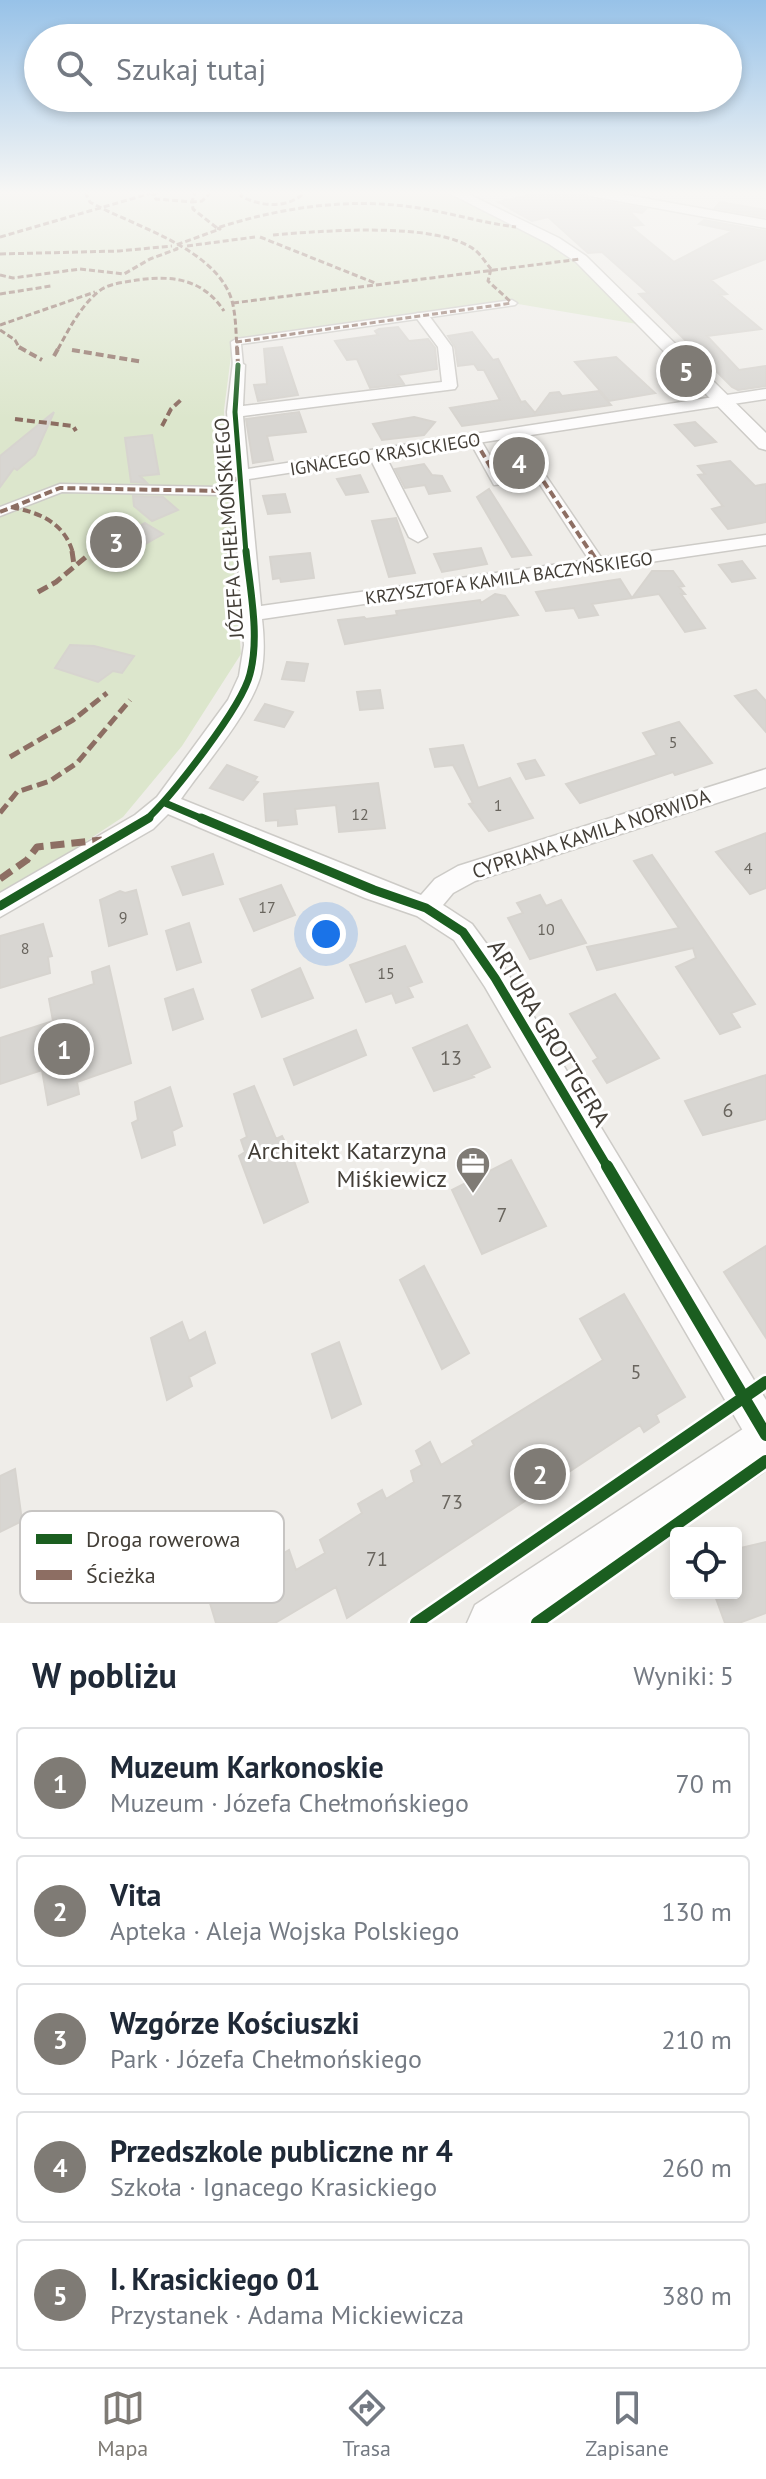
<!DOCTYPE html>
<html lang="pl">
<head>
<meta charset="utf-8">
<style>
	body { margin:0; font-family:"PT Sans",sans-serif; background:#f6f6f7; color:#1f2937 }
	.controls { position:absolute; right:24px; bottom:24px; display:grid; overflow:hidden; border-radius:8px; box-shadow:0 4px 12px #0003 }
	.controls button { width:72px; height:72px; display:grid; place-items:center; padding:0; border:0; border-bottom:2px solid #e0e1e3; background:#fff; color:#1f2937; font:40px sans-serif }
	.you { position:absolute; left:326px; top:934px; width:28px; height:28px; margin:-20px; border:6px solid #fff; border-radius:50%; background:#1a73e8; box-shadow:0 0 0 12px #1a73e833 }
	.badge { display:grid; place-items:center; width:52px; height:52px; border-radius:50%; background:#7f7b75; color:#fff; font-size:26px; font-weight:700 }
	.pin { position:absolute; translate:-50% -50%; border:4px solid #fff; box-shadow:0 2px 8px #0006 }
	.list { margin:0; padding:0; list-style:none }
	h2 { display:flex; justify-content:space-between; align-items:center; height:104px; margin:0; padding:0 32px; font-size:34px }
	h2 small { font-size:26px; font-weight:400; color:#747a83 }
	.list li { display:grid; grid-template-columns:52px 1fr auto; gap:24px; align-items:center; box-sizing:border-box; height:112px; margin:0 16px 16px; padding:0 16px; border:2px solid #e0e1e3; border-radius:8px }
	.list b { display:block; font-size:30px; white-space:nowrap }
	.list p { margin:0; font-size:26px; white-space:nowrap; color:#747a83 }
	.list em { font-size:26px; font-style:normal; color:#747a83 }
	.icon { flex:none; width:44px; height:44px; fill:none; stroke:currentColor; stroke-width:2; stroke-linecap:round; stroke-linejoin:round }
	.map { position:relative; flex:none; width:766px; height:1623px; overflow:hidden }
	.search { position:absolute; background:#fff; box-shadow:0 4px 12px #0003; left:24px; right:24px; top:24px; height:88px; display:flex; align-items:center; gap:20px; box-sizing:border-box; padding:0 28px; border-radius:44px; color:#747a83; font-size:30px }
	.sheet { height:744px; background:#fff }
	nav { display:flex; justify-content:space-around; align-items:center; box-sizing:border-box; height:112px; border-top:2px solid #e0e1e3; background:#fff; font-size:22px; color:#747a83 }
	nav a { display:grid; justify-items:center; gap:4px }
	nav .on { color:#7f7b75 }
	.map>svg:first-child { display:block }
</style>
</head>
<body>
<div class="map">
<svg width="766" height="1623" viewBox="0 0 766 1623">
	<rect width="100%" height="100%" fill="#efede9"/>
	<path fill="#dce6cc" d="M0,192H452L553,241L649,326L512,303L236,342L232,348L224,410L225,461L241,654L182,746L123,817L0,898Z"/>
	<path fill="#d8d6d2" stroke="#d7d4cf" stroke-width="2" d="M542,192H580L589,199L646,209L642,213L629,211L643,225L630,226L674,262L733,231L699,224L704,220L766,231V259L711,280L727,294L720,295L761,329L707,336L739,370L766,366V386L738,390L732,387L639,294L648,293L602,252L588,253L548,217L532,221L498,202Z
		M720,202L766,210V217L715,208Z
		M398,327L409,341L428,339L435,348L437,369L398,375L404,384L370,388L357,359L347,360L335,341L378,335L375,331L379,329Z
		M472,332L493,360L498,359L521,402L525,401L535,413L550,393L559,392L562,396L599,391L611,405L462,426L450,408L500,400L484,370H478L474,364L458,366L455,347L448,336Z
		M282,347L298,395L258,401L254,385L267,384L264,349Z
		M616,357L655,393L609,401L575,362Z
		M54,412L35,455L17,470L14,468L0,487V456Z
		M299,412L306,432L267,436L273,460L253,463L246,419Z
		M414,417L435,422L424,435L382,440L373,424Z
		M695,422L716,442L695,446L675,425Z
		M152,435L159,474L140,476L147,483L131,482L125,438Z
		M525,451L532,453L544,468L505,475L494,457Z
		M730,461L755,486L766,484V522L728,529L712,509L723,506L698,475L705,474L698,466Z
		M424,464L432,475L442,476L450,491L429,494L425,485L405,488L395,469Z
		M360,475L368,492L346,495L337,479Z
		M489,489L531,555L512,557L477,497Z
		M285,494L290,512L268,514L263,496Z
		M133,496L163,497L178,510L152,521L134,506Z
		M396,518L415,573L389,577L372,521Z
		M145,523L163,534L138,548L120,537Z
		M481,548L487,564L442,572L434,554Z
		M310,553L314,578L281,582L280,578L273,579L270,557Z
		M742,561L755,578L732,582L719,565Z
		M652,571H673L684,586L679,587L685,594H681L705,628L685,632L659,594L592,604L598,615L579,618L574,608L546,611L536,592L620,579L632,598Z
		M495,594L505,596L518,615L345,644L338,620L364,617L366,619L397,615L396,611L480,600L481,603Z
		M70,645L94,646L134,656L122,673L113,671L98,682L55,668Z
		M287,662L308,664L304,681L282,679Z
		M380,690L383,708L360,710L357,692Z
		M756,690L766,701V732L735,696Z
		M265,704L293,712L284,727L255,720Z
		M679,722L712,763L675,775L673,772L580,803L566,784L657,755L643,733Z
		M463,745L478,788L510,778L533,818L489,831L469,804L473,803L453,765L435,767L430,749Z
		M535,760L544,775L526,779L518,764Z
		M227,765L257,777L254,781L258,782L243,800L210,788Z
		M378,783L385,828L339,832L336,805L295,809L297,824L278,826V820L266,821L264,794Z
		M766,833V888L750,894L716,852Z
		M213,854L223,884L183,895L172,867Z
		M652,855L755,1004L731,1013L740,1027L720,1034L676,967L696,958L693,948L597,970L587,947L679,928L634,861Z
		M281,885L295,915L254,931L240,899Z
		M136,890L147,934L109,946L100,900L120,891L125,893Z
		M540,895L546,906L561,900L586,943L530,959L508,918L523,913L517,903Z
		M189,923L201,962L177,970L166,931Z
		M43,924L52,956L48,957L50,973L0,988V936Z
		M405,946L422,982L408,987L413,997L396,1003L392,993L366,1002L350,965Z
		M109,966L131,1063L77,1082L79,1094L48,1105L42,1070L0,1084V1038L53,1021L49,999L94,984L92,972Z
		M300,968L313,998L262,1017L252,990Z
		M193,989L203,1019L173,1030L165,999Z
		M615,994L659,1058L607,1083L593,1061L598,1058L570,1014Z
		M467,1025L490,1067L472,1075L474,1077L434,1091L413,1048Z
		M356,1030L366,1055L294,1085L284,1059Z
		M766,1075V1119L703,1135L685,1101Z
		M254,1086L276,1139L282,1136L293,1158L308,1202L264,1223L239,1156L245,1152L241,1140L247,1137L234,1094Z
		M170,1087L182,1126L172,1131L175,1145L142,1158L132,1123L138,1120L135,1102Z
		M511,1160L546,1226L482,1254L452,1190Z
		M766,1246V1338L724,1272Z
		M424,1266L469,1353L442,1369L400,1280Z
		M624,1294L685,1397L656,1415L659,1422L644,1432L640,1425L347,1618L336,1587L275,1623H216L203,1580L235,1560L239,1574L273,1554L274,1559L289,1550L296,1570L325,1553L320,1540L362,1513L358,1504L382,1490L386,1499L414,1482L411,1471L422,1465L416,1451L430,1442L441,1465L474,1445L472,1441L603,1360L580,1319Z
		M182,1322L189,1341L205,1332L215,1363L189,1377L192,1386L167,1400L151,1338Z
		M339,1342L361,1404L332,1418L312,1354Z
		M15,1469L22,1521L0,1532V1476Z
		M766,1542V1613L739,1623H725L714,1593H736V1549Z"/>
	<g fill="none" stroke-linecap="round" stroke-linejoin="round">
		<defs>
			<path id="pedestrian" d="M512,300L517,303L515,305L241,344L243,365L238,368L233,365L231,342L236,339Z
				M471,437H479L503,478L544,473L607,566L605,569H595L537,480L494,485L469,440Z
				M237,472L247,475L221,495L62,492L0,516V507L60,484L218,487Z"/>
			<path id="minor" d="M417,313H427L452,347L457,386L455,389L243,416L248,469L766,389V399L386,457L427,537L418,542L409,537L371,460L249,479L261,606L766,535V545L262,619C264,637 265,656 261,674C252,711 203,767 181,799L421,895L435,879L458,866L766,769V787L475,881L453,893L443,905L472,924L505,969L766,1400V1454L753,1448L485,987L454,940L417,916L365,898L168,814L153,829L0,917V893L135,815L157,797L228,700L239,676L244,645L227,412L233,362L238,361L245,365L243,406L442,382L438,347L415,316Z"/>
			<path id="tertiary" d="M447,192H464L559,238L586,256L766,433V450L759,448L576,262L549,244Z
				M583,192H610L766,220V228L590,196Z
				M766,1419V1470L538,1623H467L475,1605L749,1425Z"/>
		</defs>
		<use href="#pedestrian" stroke="#cdcbc7" stroke-width="3"/>
		<use href="#minor" stroke="#cdcbc7" stroke-width="3"/>
		<use href="#tertiary" stroke="#cdcbc7" stroke-width="3"/>
		<use href="#pedestrian" fill="#fdfcfc" fill-rule="evenodd"/>
		<use href="#minor" fill="#fdfcfc" fill-rule="evenodd"/>
		<use href="#tertiary" fill="#fdfcfc" fill-rule="evenodd"/>
		<path stroke="#8d6e63" stroke-width="3" stroke-dasharray="6 3" stroke-linecap="butt" d="M85,192L90,202C134,227 221,249 233,305C236,319 236,335 237,349
			M158,192L153,195L156,199L192,202L195,192
			M211,192L202,201L192,202L193,209L217,228C282,207 351,197 419,208C451,213 483,223 516,227
			M241,192V196C261,207 288,209 305,192
			M273,235C321,231 437,221 475,250C481,255 486,263 491,269
			M0,237L155,192
			M260,237L375,283
			M187,246L255,237
			M0,254L119,251L172,246
			M491,269L488,281L512,303
			M0,275L13,278L80,269L124,274L150,259L177,249L176,245L220,229L217,228
			M0,294L51,286
			M233,303L581,259
			M0,325L95,292
			M0,330L15,340L20,349
			M236,342L512,303
			M58,349C69,329 82,303 102,289C112,283 126,282 137,280C173,275 203,279 224,311"/>
		<path stroke="#8d6e63" stroke-width="4" stroke-dasharray="8 4" stroke-linecap="butt" d="M19,347L42,360
			M237,347L238,365
			M72,350L143,362
			M54,356L59,347
			M15,419L73,426L76,431
			M162,426L171,409L183,398
			M475,440L499,482L540,476L591,553
			M11,507C40,513 64,522 73,553
			M0,512L60,488L221,491L241,475
			M90,553L100,545"/>
		<path stroke="#8d6e63" stroke-width="5" stroke-dasharray="11 5" stroke-linecap="butt" d="M72,551L74,565
			M590,551L600,566
			M38,592L56,582L93,551
			M10,757L73,720L107,693
			M0,813L17,792L50,781L77,763L130,700"/>
		<path stroke="#8d6e63" stroke-width="7" stroke-dasharray="14 7" stroke-linecap="butt" d="M0,879L27,860L37,847L102,840"/>
		<defs>
			<path id="cycleway-far3" d="M238,365L235,412L246,553"/>
			<path id="cycleway-far2" d="M165,803L205,820
				M146,820C172,796 242,707 250,674C260,636 250,590 246,551"/>
			<path id="cycleway-far1" d="M201,818L374,890L426,908L463,932L495,978L608,1168
				M0,906L149,818"/>
			<path id="cycleway" d="M607,1166L766,1435
				M416,1623L766,1382
				M537,1623L766,1461"/>
		</defs>
		<use href="#cycleway-far3" stroke="#fff" stroke-width="8"/>
		<use href="#cycleway-far2" stroke="#fff" stroke-width="11"/>
		<use href="#cycleway-far1" stroke="#fff" stroke-width="14"/>
		<use href="#cycleway" stroke="#fff" stroke-width="17"/>
		<use href="#cycleway-far3" stroke="#1b5e20" stroke-width="5"/>
		<use href="#cycleway-far2" stroke="#1b5e20" stroke-width="7"/>
		<use href="#cycleway-far1" stroke="#1b5e20" stroke-width="9"/>
		<use href="#cycleway" stroke="#1b5e20" stroke-width="12"/>
	</g>
	<linearGradient id="sky" x2="0" y2="1"><stop stop-color="#97c2e8"/><stop offset="0.46" stop-color="#f8f7f5"/><stop offset="1" stop-color="#f8f7f5" stop-opacity="0"/></linearGradient>
	<rect width="766" height="419" fill="url(#sky)"/>
	<defs>
		<symbol id="office-pin" viewBox="-11 -11 22 30"><path d="M0 17L-7.5 6A9.5 9.5 0 1 1 7.5 6Z" fill="#7f7b75" stroke="#fff"/><path d="M-6-3h4V-5.5h4V-3h4V5H-6ZM-1-4.5V-3h2v-1.5ZM-6 0V1H6V0Z" fill="#fff"/></symbol>
	</defs>
	<g fill-rule="evenodd">
		<use href="#office-pin" x="453" y="1144" width="40" height="54"/>
	</g>
	<g text-anchor="middle" dominant-baseline="central" stroke-width="6" stroke-linejoin="round" paint-order="stroke">
		<g font-size="16" fill="#69655e">
			<text x="673" y="742">5</text>
			<text x="498" y="805">1</text>
			<text x="360" y="814">12</text>
			<text x="748" y="868">4</text>
			<text x="267" y="907">17</text>
			<text x="123" y="917">9</text>
			<text x="546" y="929">10</text>
			<text x="25" y="948">8</text>
			<text x="386" y="973">15</text>
		</g>
		<g font-size="18" fill="#433e37" stroke="#fff">
			<text transform="translate(385 454) rotate(-9)">IGNACEGO KRASICKIEGO</text>
			<text transform="translate(509 578) rotate(-8)">KRZYSZTOFA KAMILA BACZYŃSKIEGO</text>
		</g>
		<g font-size="20" fill="#433e37" stroke="#fff">
			<text transform="translate(229 528) rotate(-94)">JÓZEFA CHEŁMOŃSKIEGO</text>
			<text transform="translate(591 834) rotate(-18)">CYPRIANA KAMILA NORWIDA</text>
		</g>
		<g font-size="20" fill="#69655e">
			<text x="451" y="1058">13</text>
			<text x="728" y="1110">6</text>
			<text x="502" y="1215">7</text>
			<text x="636" y="1372">5</text>
			<text x="452" y="1502">73</text>
			<text x="377" y="1559">71</text>
		</g>
		<g font-size="24" fill="#433e37" stroke="#fff">
			<text transform="translate(549 1033) rotate(59)">ARTURA GROTTGERA</text>
		</g>
		<g font-size="24" fill="#433e37" stroke="#fff" text-anchor="end">
			<text x="447" y="1150">Architekt Katarzyna<tspan x="447" dy="28">Miśkiewicz</tspan></text>
		</g>
	</g>
	<rect x="20" y="1511" width="264" height="92" rx="12" fill="#fff" stroke="#c7c5c3" stroke-width="2"/>
	<rect x="36" y="1534" width="36" height="10" fill="#1b5e20"/>
	<rect x="36" y="1570" width="36" height="10" fill="#8d6e63"/>
	<g font-size="22" fill="#433e37">
		<text x="86" y="1547">Droga rowerowa</text>
		<text x="86" y="1583">Ścieżka</text>
	</g>
</svg>
<div class="controls">
<button><svg class="icon" aria-label="locate" viewBox="0 0 24 24"><circle cx="12" cy="12" r="6"/><path d="M12 2v4M12 18v4M2 12h4M18 12h4"/></svg></button>
</div>
<div class="you"></div>
<div class="pin badge" style="left:64px;top:1049px">1</div>
<div class="pin badge" style="left:540px;top:1474px">2</div>
<div class="pin badge" style="left:116px;top:542px">3</div>
<div class="pin badge" style="left:519px;top:463px">4</div>
<div class="pin badge" style="left:686px;top:371px">5</div>
<div class="search"><svg class="icon" aria-label="search" viewBox="0 0 24 24"><circle cx="10" cy="10" r="6"/><path d="M15 15l6 6"/></svg>Szukaj tutaj</div>
</div>
<section class="sheet">
<h2>W pobliżu<small>Wyniki: 5</small></h2>
<ul class="list">
<li><span class="badge">1</span><div><b>Muzeum Karkonoskie</b><p>Muzeum · Józefa Chełmońskiego</p></div><em>70 m</em></li>
<li><span class="badge">2</span><div><b>Vita</b><p>Apteka · Aleja Wojska Polskiego</p></div><em>130 m</em></li>
<li><span class="badge">3</span><div><b>Wzgórze Kościuszki</b><p>Park · Józefa Chełmońskiego</p></div><em>210 m</em></li>
<li><span class="badge">4</span><div><b>Przedszkole publiczne nr 4</b><p>Szkoła · Ignacego Krasickiego</p></div><em>260 m</em></li>
<li><span class="badge">5</span><div><b>I. Krasickiego 01</b><p>Przystanek · Adama Mickiewicza</p></div><em>380 m</em></li>
</ul>
</section>
<nav>
<a class="on"><svg class="icon" aria-label="map" viewBox="0 0 24 24"><path d="M3 6l6-2 6 2 6-2v14l-6 2-6-2-6 2zM9 4v14M15 6v14"/></svg>Mapa</a>
<a><svg class="icon" aria-label="directions" viewBox="0 0 24 24"><path d="M12 3l9 9-9 9-9-9zM9 14v-3h6M13 9l2 2-2 2"/></svg>Trasa</a>
<a><svg class="icon" aria-label="saved" viewBox="0 0 24 24"><path d="M7 4h10v16l-5-4-5 4z"/></svg>Zapisane</a>
</nav>
</body>
</html>
